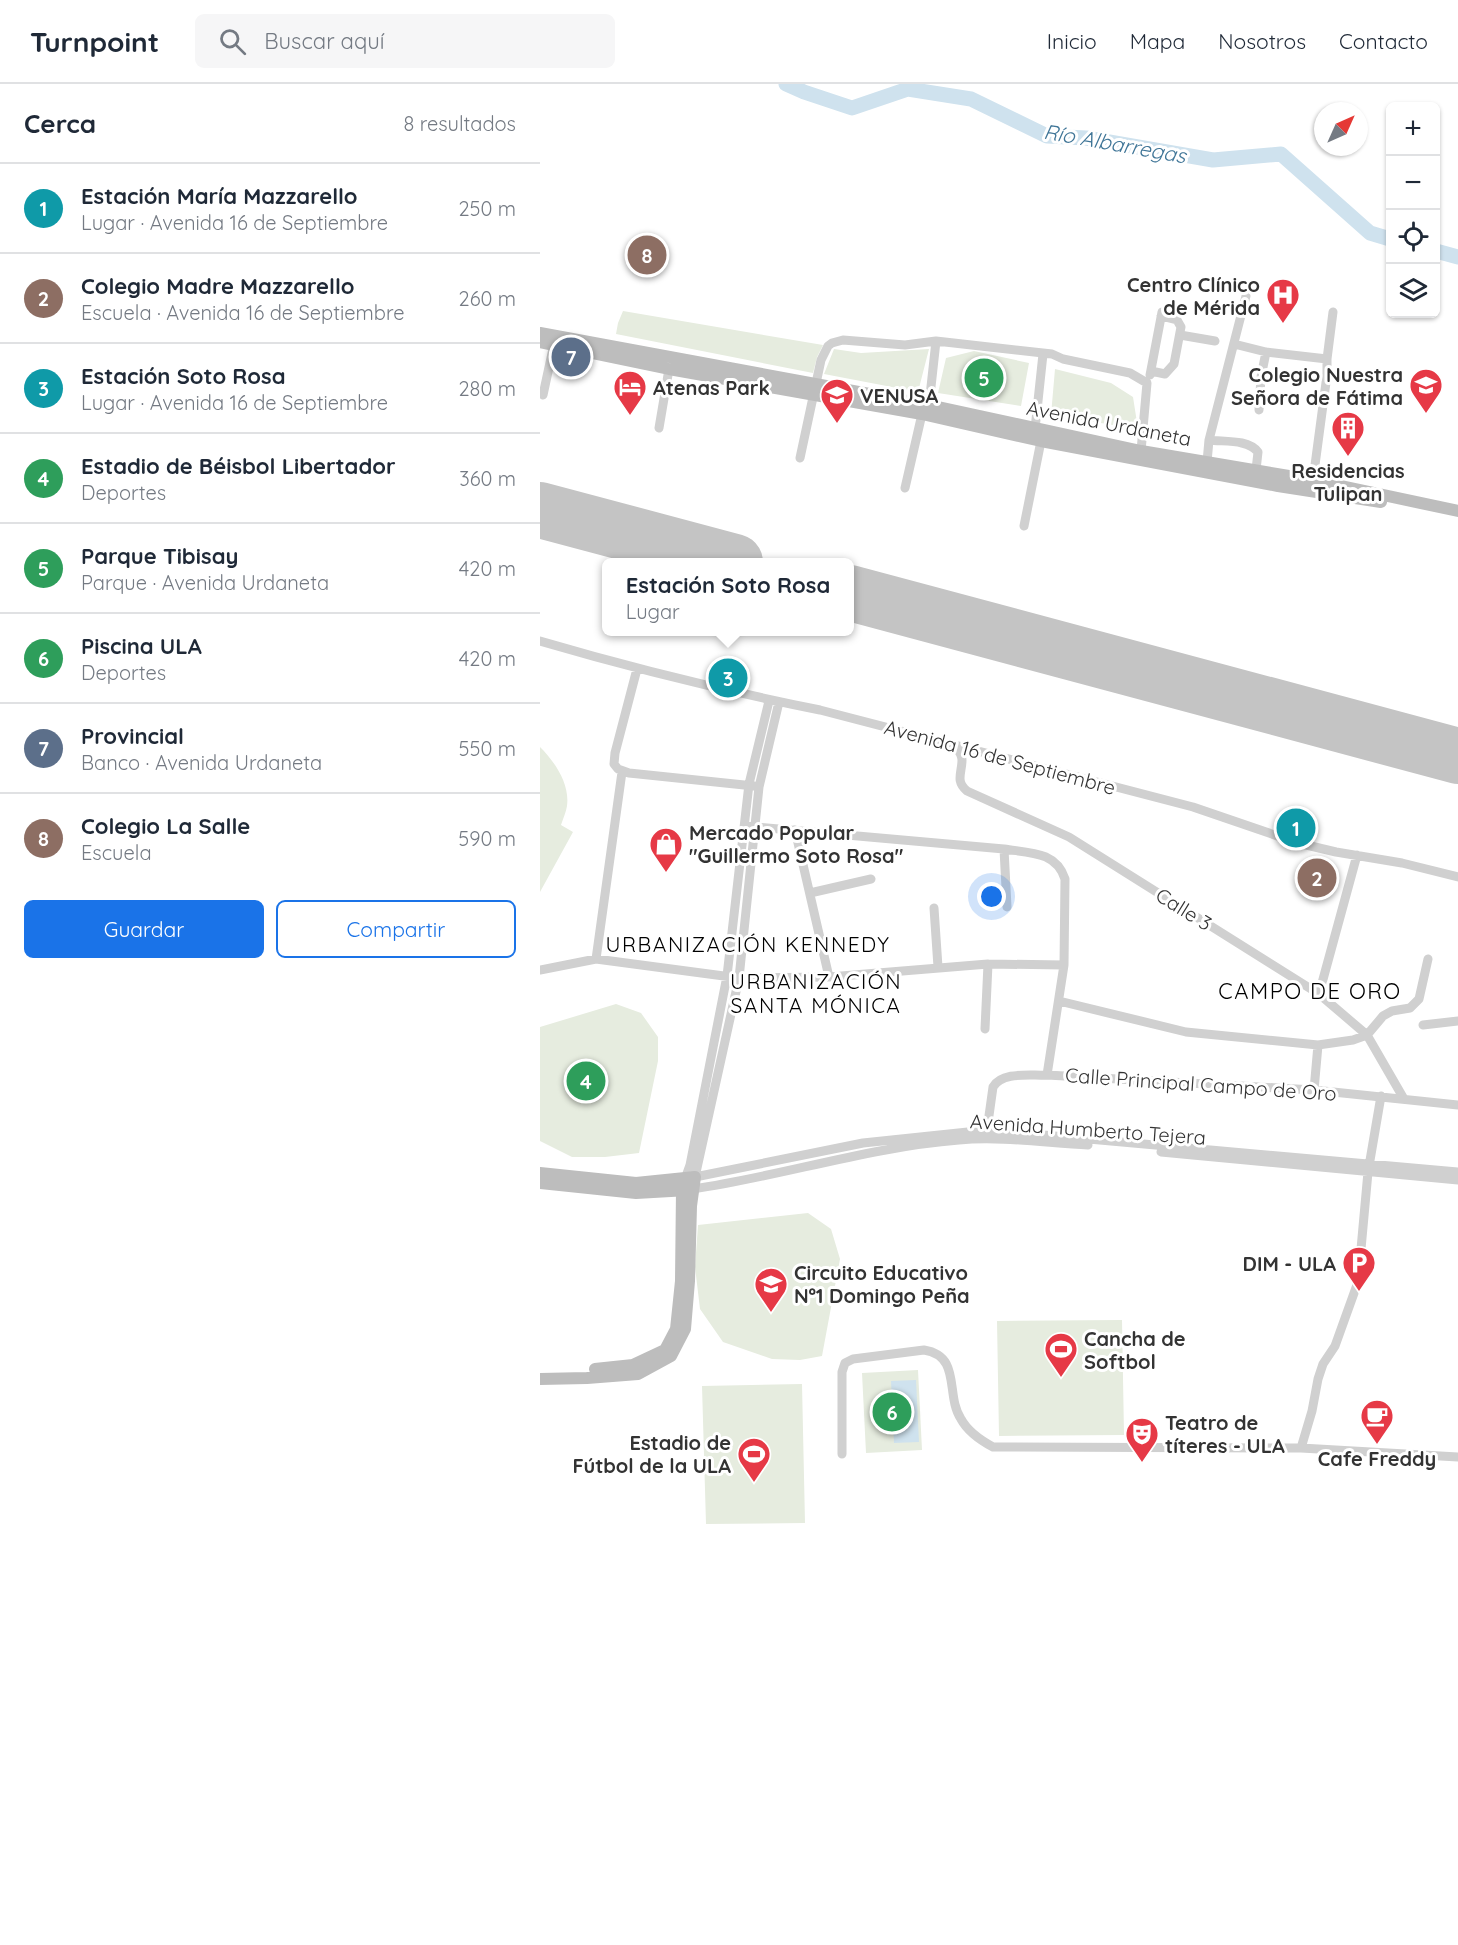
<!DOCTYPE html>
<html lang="es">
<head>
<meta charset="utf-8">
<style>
	body { margin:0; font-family:Quicksand,sans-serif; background:#f6f6f7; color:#1f2937 }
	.controls { position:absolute; right:18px; top:18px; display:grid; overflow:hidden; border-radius:9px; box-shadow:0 2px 4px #0004 }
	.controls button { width:54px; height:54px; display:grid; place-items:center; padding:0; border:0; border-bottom:2px solid #e0e1e3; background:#fff; color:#1f2937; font:30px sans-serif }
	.compass { position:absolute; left:774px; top:18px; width:54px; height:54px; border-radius:50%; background:#fff; box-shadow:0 2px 4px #0004; rotate:45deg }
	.you { position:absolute; left:452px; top:813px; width:21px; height:21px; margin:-15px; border:4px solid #fff; border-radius:50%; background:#1a73e8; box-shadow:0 0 0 9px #1a73e833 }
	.badge { display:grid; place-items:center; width:39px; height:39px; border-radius:50%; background:#1a73e8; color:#fff; font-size:20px; font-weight:700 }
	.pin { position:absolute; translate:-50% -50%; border:3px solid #fff; box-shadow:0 2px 6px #0006 }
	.popup { position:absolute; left:62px; top:474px; width:252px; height:78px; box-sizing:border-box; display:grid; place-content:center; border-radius:9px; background:#fff; filter:drop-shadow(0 2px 4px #0005); font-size:20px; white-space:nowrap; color:#747a83 }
	.popup b { font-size:22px; color:#1f2937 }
	.popup::after { content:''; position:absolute; left:50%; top:100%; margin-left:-12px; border:12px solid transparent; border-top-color:#fff }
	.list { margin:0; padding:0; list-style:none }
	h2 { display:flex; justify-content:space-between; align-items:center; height:78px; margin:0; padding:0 24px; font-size:26px }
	h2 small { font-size:20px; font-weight:400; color:#747a83 }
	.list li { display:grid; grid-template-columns:39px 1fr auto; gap:18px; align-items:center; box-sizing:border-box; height:90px; padding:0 24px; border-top:2px solid #e0e1e3 }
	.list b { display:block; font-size:22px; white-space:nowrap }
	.list p { margin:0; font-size:20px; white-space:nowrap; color:#747a83 }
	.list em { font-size:20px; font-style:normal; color:#747a83 }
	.actions { display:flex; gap:12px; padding:18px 24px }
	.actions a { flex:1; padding:14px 0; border:2px solid #1a73e8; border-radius:9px; text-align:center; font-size:21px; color:#1a73e8 }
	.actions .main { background:#1a73e8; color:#fff }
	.icon { flex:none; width:33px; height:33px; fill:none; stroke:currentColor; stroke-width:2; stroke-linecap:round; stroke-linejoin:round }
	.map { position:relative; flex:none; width:918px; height:1861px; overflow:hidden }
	header { display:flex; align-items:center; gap:36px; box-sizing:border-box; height:84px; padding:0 30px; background:#fff; border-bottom:2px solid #e0e1e3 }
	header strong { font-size:28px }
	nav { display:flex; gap:33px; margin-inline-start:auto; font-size:21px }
	.search { width:420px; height:54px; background:#f6f6f7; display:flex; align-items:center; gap:15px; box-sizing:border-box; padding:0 21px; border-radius:9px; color:#747a83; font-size:22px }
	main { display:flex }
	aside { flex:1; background:#fff }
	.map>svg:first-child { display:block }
</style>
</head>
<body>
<header>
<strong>Turnpoint</strong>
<div class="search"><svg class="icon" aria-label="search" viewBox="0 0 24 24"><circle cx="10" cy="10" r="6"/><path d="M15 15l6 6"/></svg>Buscar aquí</div>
<nav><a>Inicio</a><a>Mapa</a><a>Nosotros</a><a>Contacto</a></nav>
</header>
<main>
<aside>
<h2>Cerca<small>8 resultados</small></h2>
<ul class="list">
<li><span class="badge" style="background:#0f9aa8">1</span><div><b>Estación María Mazzarello</b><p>Lugar · Avenida 16 de Septiembre</p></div><em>250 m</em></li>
<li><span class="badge" style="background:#8d6e63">2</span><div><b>Colegio Madre Mazzarello</b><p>Escuela · Avenida 16 de Septiembre</p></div><em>260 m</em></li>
<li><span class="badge" style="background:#0f9aa8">3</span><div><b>Estación Soto Rosa</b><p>Lugar · Avenida 16 de Septiembre</p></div><em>280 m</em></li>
<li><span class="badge" style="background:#2e9e5b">4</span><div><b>Estadio de Béisbol Libertador</b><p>Deportes</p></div><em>360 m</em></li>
<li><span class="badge" style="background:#2e9e5b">5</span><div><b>Parque Tibisay</b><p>Parque · Avenida Urdaneta</p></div><em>420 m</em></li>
<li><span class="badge" style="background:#2e9e5b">6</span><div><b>Piscina ULA</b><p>Deportes</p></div><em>420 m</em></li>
<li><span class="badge" style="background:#5c6f8a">7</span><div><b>Provincial</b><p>Banco · Avenida Urdaneta</p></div><em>550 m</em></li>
<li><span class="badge" style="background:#8d6e63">8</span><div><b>Colegio La Salle</b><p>Escuela</p></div><em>590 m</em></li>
</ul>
<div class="actions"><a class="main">Guardar</a><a>Compartir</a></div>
</aside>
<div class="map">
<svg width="918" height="1861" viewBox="0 0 918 1861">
	<rect width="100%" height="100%" fill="#fff"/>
	<path fill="#e6ecdf" d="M83,227L283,261L277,273L273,289L76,250L78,239Z
		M294,265L321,269L389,265L378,308L284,290Z
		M434,267L489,279L481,322L398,309L406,274Z
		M515,285L571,299L593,313L598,345L511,331Z
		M0,663C15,678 30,700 27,722C26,728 23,735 21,741L33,748L0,808Z
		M76,920L101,929L118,953V977L99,1069L65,1073H32L0,1057V943Z
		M268,1129L291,1145L300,1175L282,1272L260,1276L232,1275L183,1258L160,1225L155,1183L158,1141Z
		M582,1236L584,1351L459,1352L457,1237Z
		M378,1286L382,1366L326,1369L322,1289Z
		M262,1300L265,1439L166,1440L162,1302Z"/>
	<path fill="#cfe2ee" d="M376,1296L379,1358L354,1359L351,1297Z"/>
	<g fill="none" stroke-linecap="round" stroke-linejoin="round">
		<path stroke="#cfe2ee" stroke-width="15" d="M246,0L264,8L312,24L368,5L431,15L507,52L546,54L673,76L741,70L830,149L850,155
			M896,167L918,173"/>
		<path stroke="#c4c4c4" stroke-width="56" d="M0,426L195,478
			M310,509L918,672"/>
		<path stroke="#d0d0d0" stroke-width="9" d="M640,251L675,257
			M694,260L726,268L787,275
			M611,287L625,290L634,280L641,243L637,236L621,232
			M610,291L622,228
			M3,311L14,260
			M389,321L396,257
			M719,326L721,293L726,268
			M119,344L129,285
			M495,345L503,270
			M669,356C684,358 708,355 718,368L716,386
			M260,374L281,276L288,262L292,259L303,256L365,261L396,257L512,270L523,275L590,289L607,299L601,367
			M667,378L669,356L706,212
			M773,396L787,291V275L793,228
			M365,404L382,330
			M484,442L501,357
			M0,557C92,584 186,607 280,626L653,723L758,759L796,768L862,779L918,793
			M97,585L75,669L74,680L78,685L89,689L214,702
			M239,618L219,703L199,894L155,1093L323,1059L447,1046L918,1088
			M416,663C419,667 422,671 422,676C422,689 415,697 427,707L529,753L779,910L827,951L864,1015
			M205,742L464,765C489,769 516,767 525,795L524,881L507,991
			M255,746L289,893
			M464,765L467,823
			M270,809L331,795
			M394,824L398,883
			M56,875L82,688
			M0,886L56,875L199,894L289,893L448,880L524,881
			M779,910L817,771
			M519,917L646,948L778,961L813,956L827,951L843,932L852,927L870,924L879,915L888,875
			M883,941L918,937
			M445,945L448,880
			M774,1006L778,961
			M447,1046L453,1003C462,987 491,992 507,991L774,1006L918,1021
			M621,1068L918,1096
			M145,1095L150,1081L187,892L209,700L229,617
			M153,1105C242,1092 329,1063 419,1056C460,1052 507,1059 548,1061
			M761,1364L772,1327L778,1295L783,1280L795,1262L818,1198L828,1088L841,1012
			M302,1370V1288L305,1279L313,1275L384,1266C422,1272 405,1311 421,1335C428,1348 440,1356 453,1363L761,1364L918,1373"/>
		<path stroke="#bdbdbd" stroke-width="12" d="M0,249L389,321L601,367L773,396L918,427
			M0,258L129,285L382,330L501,357L738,402L841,418
			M0,1089L96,1099L155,1093L151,1122L149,1197L145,1245L131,1272L98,1290L47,1294L0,1295
			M0,1099L96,1109L148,1106
			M55,1285L93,1281L125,1266L136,1245L141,1197L142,1106L145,1095"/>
	</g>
	<defs>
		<symbol id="hospital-pin" viewBox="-11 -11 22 30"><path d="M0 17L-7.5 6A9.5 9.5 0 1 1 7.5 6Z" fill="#e63946" stroke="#fff"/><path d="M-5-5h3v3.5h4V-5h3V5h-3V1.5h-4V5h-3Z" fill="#fff"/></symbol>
		<symbol id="school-pin" viewBox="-11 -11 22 30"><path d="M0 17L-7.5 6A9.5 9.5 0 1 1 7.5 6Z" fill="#e63946" stroke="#fff"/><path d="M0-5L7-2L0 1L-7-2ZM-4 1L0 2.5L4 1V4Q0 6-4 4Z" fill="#fff"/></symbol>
		<symbol id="hotel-pin" viewBox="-11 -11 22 30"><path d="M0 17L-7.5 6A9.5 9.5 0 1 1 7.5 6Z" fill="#e63946" stroke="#fff"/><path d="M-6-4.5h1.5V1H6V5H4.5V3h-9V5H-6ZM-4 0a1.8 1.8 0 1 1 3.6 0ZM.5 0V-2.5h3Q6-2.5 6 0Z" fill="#fff"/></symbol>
		<symbol id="building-pin" viewBox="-11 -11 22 30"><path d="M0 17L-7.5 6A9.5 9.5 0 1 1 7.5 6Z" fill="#e63946" stroke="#fff"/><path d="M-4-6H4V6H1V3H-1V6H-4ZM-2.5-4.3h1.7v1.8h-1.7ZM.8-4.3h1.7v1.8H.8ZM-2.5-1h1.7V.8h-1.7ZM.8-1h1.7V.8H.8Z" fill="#fff"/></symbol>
		<symbol id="shop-pin" viewBox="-11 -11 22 30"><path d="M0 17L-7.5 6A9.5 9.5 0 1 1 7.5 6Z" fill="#e63946" stroke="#fff"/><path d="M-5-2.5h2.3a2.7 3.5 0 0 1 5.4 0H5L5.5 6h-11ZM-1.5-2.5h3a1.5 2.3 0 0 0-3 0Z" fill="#fff"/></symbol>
		<symbol id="parking-pin" viewBox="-11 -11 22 30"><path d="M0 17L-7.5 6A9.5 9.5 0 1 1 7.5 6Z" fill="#e63946" stroke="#fff"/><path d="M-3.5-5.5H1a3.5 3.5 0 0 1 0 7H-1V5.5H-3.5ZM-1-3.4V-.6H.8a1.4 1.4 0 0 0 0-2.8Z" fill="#fff"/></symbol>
		<symbol id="stadium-pin" viewBox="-11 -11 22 30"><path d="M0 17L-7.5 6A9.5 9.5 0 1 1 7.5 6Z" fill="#e63946" stroke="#fff"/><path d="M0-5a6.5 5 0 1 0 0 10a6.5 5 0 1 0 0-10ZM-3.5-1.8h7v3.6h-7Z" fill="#fff"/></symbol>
		<symbol id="cafe-pin" viewBox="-11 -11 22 30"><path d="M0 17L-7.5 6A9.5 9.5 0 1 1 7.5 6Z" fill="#e63946" stroke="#fff"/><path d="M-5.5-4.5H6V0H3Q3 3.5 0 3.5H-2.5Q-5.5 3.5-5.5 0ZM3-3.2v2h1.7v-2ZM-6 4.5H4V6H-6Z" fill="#fff"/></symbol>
		<symbol id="theatre-pin" viewBox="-11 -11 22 30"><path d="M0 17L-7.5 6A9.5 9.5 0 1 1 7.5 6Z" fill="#e63946" stroke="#fff"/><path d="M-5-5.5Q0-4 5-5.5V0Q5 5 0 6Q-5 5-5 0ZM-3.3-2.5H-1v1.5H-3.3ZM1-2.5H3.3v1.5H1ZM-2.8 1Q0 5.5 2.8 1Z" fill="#fff"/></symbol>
	</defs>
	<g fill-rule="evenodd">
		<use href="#hospital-pin" x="724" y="192" width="38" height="52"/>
		<use href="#school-pin" x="867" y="282" width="38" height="52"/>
		<use href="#hotel-pin" x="71" y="284" width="38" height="52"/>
		<use href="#school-pin" x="278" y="292" width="38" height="52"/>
		<use href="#building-pin" x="789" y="325" width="38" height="52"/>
		<use href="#shop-pin" x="107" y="741" width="38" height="52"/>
		<use href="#parking-pin" x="800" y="1160" width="38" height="52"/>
		<use href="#school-pin" x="212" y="1181" width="38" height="52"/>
		<use href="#stadium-pin" x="502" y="1246" width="38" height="52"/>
		<use href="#cafe-pin" x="818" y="1313" width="38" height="52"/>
		<use href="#theatre-pin" x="583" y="1331" width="38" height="52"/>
		<use href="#stadium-pin" x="195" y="1351" width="38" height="52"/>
	</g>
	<g text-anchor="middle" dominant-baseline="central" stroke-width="6" stroke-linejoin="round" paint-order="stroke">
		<g font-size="20" font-weight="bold" fill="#333" stroke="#fff" text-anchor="start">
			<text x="720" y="200" text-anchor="end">Centro Clínico<tspan x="720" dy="23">de Mérida</tspan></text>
			<text x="863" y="290" text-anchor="end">Colegio Nuestra<tspan x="863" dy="23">Señora de Fátima</tspan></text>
			<text x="113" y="303">Atenas Park</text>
			<text x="320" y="311">VENUSA</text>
			<text x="808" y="386" text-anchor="middle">Residencias<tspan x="808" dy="23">Tulipan</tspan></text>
			<text x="149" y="748">Mercado Popular<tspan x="149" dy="23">"Guillermo Soto Rosa"</tspan></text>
			<text x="796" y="1179" text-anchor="end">DIM - ULA</text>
			<text x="254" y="1188">Circuito Educativo<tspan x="254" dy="23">Nº1 Domingo Peña</tspan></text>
			<text x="544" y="1254">Cancha de<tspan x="544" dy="23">Softbol</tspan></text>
			<text x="625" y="1338">Teatro de<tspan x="625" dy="23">títeres - ULA</tspan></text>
			<text x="191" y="1358" text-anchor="end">Estadio de<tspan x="191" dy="23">Fútbol de la ULA</tspan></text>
			<text x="837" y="1374" text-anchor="middle">Cafe Freddy</text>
		</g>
		<g font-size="20" fill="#333" stroke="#fff">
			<text transform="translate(569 339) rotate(11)">Avenida Urdaneta</text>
			<text transform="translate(460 673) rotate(15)">Avenida 16 de Septiembre</text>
			<text transform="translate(644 825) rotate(32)">Calle 3</text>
			<text transform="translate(661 1000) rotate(4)">Calle Principal Campo de Oro</text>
			<text transform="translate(548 1045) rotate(4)">Avenida Humberto Tejera</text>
		</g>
		<g font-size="21" font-style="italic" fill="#3f7597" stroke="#fff">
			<text transform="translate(575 59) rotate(10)">Río Albarregas</text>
		</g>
		<g font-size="21" letter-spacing="1.5" fill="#000" stroke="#fff">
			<text x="208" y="860">URBANIZACIÓN KENNEDY</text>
			<text x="276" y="897">URBANIZACIÓN<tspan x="276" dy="24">SANTA MÓNICA</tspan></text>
		</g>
		<g font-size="22" letter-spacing="1.5" fill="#000" stroke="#fff">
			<text x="770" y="907">CAMPO DE ORO</text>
		</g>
	</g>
</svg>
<div class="controls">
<button>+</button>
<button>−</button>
<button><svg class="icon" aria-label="locate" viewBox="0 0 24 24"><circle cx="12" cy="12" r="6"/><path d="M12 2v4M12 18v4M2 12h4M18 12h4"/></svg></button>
<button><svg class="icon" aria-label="layers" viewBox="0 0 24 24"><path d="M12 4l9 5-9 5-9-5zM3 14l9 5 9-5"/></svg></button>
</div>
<svg class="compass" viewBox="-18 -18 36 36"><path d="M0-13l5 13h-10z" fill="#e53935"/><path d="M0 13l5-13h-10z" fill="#747a83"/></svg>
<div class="you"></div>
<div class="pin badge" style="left:756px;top:744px;background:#0f9aa8">1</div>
<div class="pin badge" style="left:777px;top:794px;background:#8d6e63">2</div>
<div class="pin badge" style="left:188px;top:594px;background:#0f9aa8">3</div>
<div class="popup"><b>Estación Soto Rosa</b>Lugar</div>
<div class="pin badge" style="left:46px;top:997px;background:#2e9e5b">4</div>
<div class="pin badge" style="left:444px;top:294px;background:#2e9e5b">5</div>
<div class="pin badge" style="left:352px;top:1328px;background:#2e9e5b">6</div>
<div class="pin badge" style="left:31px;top:273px;background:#5c6f8a">7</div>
<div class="pin badge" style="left:107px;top:171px;background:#8d6e63">8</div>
</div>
</main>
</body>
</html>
